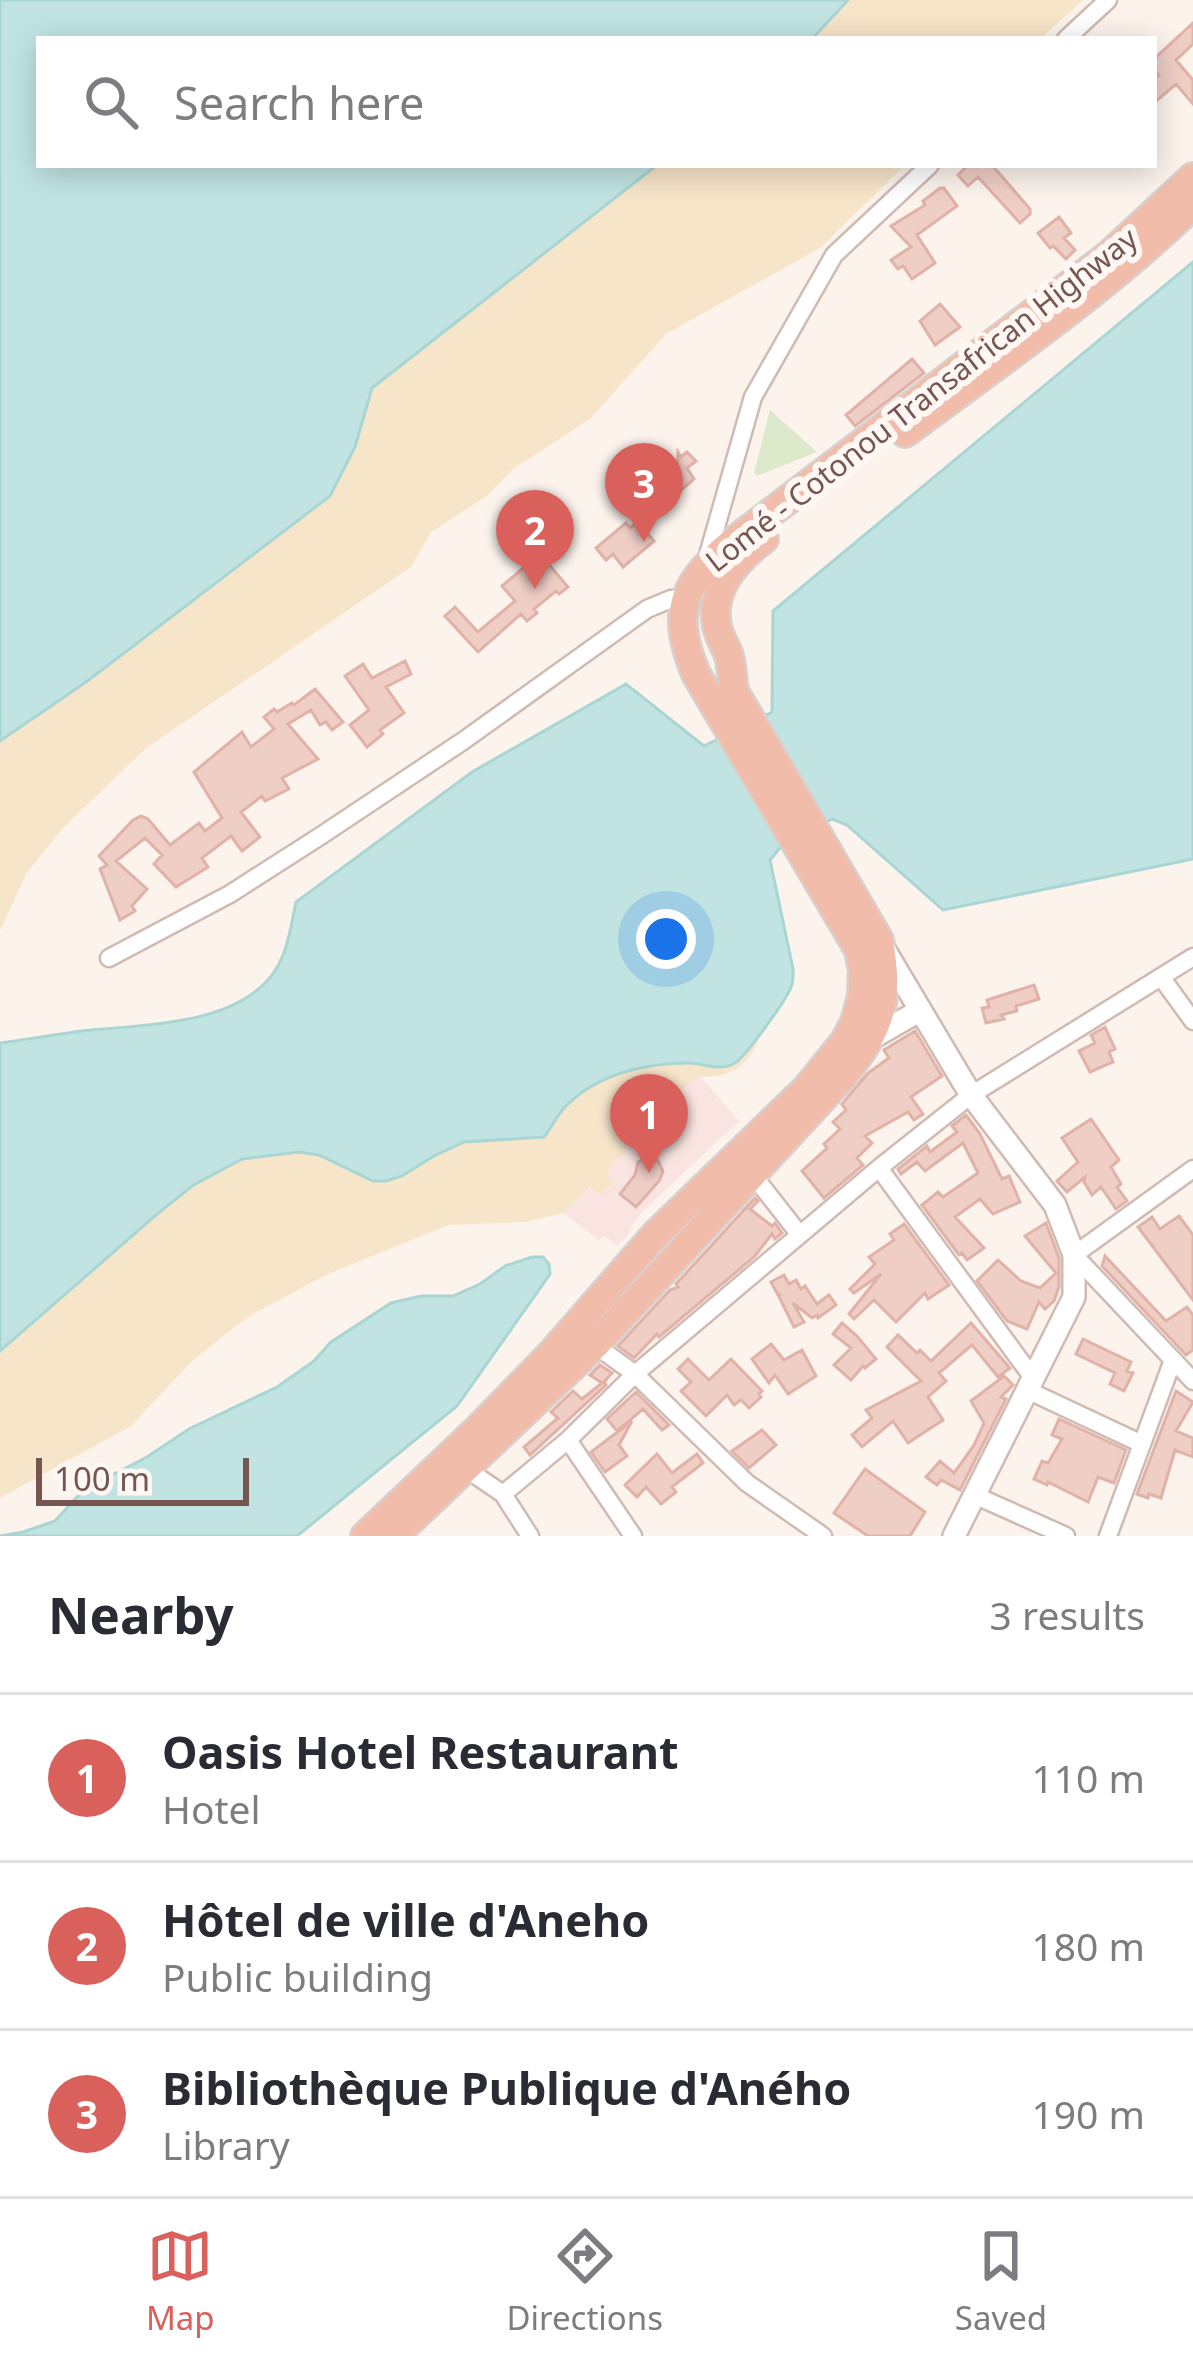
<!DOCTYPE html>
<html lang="en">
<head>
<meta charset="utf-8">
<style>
	body { margin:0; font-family:"Noto Sans",sans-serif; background:#f2f2f3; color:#2b2b33 }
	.scale { position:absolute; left:36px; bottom:30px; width:213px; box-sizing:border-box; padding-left:12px; border:6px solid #765650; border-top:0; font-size:33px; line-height:42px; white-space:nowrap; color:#765650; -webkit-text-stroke:9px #fef7f3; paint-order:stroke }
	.you { position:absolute; left:666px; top:939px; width:42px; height:42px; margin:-30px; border:9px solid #fff; border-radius:50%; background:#1a73e8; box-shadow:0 0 0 18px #1a73e833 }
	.badge { display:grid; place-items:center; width:78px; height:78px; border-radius:50%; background:#da605c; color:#fff; font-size:39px; font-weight:700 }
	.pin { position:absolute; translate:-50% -99px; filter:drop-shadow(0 3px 6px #0008) }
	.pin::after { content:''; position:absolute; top:63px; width:42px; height:36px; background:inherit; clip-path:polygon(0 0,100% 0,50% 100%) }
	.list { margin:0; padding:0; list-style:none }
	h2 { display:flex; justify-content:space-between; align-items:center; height:156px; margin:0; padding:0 48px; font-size:51px }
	h2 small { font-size:39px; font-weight:400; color:#7c7c81 }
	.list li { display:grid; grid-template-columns:78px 1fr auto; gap:36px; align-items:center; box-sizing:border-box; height:168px; padding:0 48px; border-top:3px solid #e1e1e2 }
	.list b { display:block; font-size:45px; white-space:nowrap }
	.list p { margin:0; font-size:39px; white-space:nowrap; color:#7c7c81 }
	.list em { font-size:39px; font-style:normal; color:#7c7c81 }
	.icon { flex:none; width:66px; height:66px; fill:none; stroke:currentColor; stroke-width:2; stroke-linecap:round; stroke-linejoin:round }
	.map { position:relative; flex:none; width:1193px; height:1536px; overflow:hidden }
	.search { position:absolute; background:#fff; box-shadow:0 6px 30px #0003; left:36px; right:36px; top:36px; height:132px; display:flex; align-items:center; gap:30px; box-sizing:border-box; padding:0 42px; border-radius:0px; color:#7c7c81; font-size:45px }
	.sheet { height:660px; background:#fff }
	nav { display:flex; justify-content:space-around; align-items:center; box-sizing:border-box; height:168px; border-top:3px solid #e1e1e2; background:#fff; font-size:33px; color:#7c7c81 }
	nav a { display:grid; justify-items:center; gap:6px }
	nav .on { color:#da605c }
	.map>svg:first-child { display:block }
</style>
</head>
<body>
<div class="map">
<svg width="1193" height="1536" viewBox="0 0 1193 1536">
	<rect width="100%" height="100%" fill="#fbf3ec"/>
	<path fill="#fae4e1" d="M699,1075L739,1121L643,1211L629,1229L631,1232L617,1246L605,1236L598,1240L564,1213L591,1187L601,1196L614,1183L605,1172L641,1133L658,1109Z"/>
	<path fill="#dde9cb" d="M770,410L817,452L757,476L754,473Z"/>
	<path fill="#f7e5ca" d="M848,0H1083L1040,39H812Z
		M657,165H905L820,248L666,334L590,419L513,469L487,496L431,532L411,567L145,749L63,828L26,874L0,931V741L86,681L330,496L355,447L372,389Z
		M761,1031C753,1063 732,1080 699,1076L658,1109L641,1133L606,1172L614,1182L601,1196L590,1187L564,1213L525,1222L449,1225L330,1273L253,1314L232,1329L191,1362L131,1426L0,1498V1351L156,1215L192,1186L242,1159L299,1152L319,1155L372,1181L402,1176L434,1156L464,1142L534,1138L550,1130L564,1107L587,1089L619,1074L659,1064L697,1063L717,1068L738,1061Z"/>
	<path fill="#c1e4e3" stroke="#a9d5d3" stroke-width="3" d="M0,0H848L812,39H39V165H657L372,388L355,447L330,496L86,682L0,741Z
		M1193,262V859L943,910L847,825L832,819L779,849L770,860L793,969C793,977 794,980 791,987C787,999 745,1057 735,1063C719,1072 704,1063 689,1063C646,1063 597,1074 566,1106C557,1115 552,1127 544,1137L464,1142L434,1156L402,1176L386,1181H373L319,1155L299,1152L242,1159L192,1186L156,1215L0,1351V1043C31,1039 62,1033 92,1030C146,1025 229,1024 268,980C288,957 290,930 296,902L472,772L626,684L704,746L772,712L773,611Z
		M532,1257H543L549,1264L550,1274L457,1406L297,1536H0L23,1532L55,1521L79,1495L93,1485L147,1457L189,1429L277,1387L314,1361L331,1342L391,1303L421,1296H453L480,1284L505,1266Z"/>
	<path fill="#efcec6" stroke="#e0b2a8" stroke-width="3" d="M1193,23V44L1176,60L1193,80V104L1176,84L1154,103V79L1159,75L1154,69V59Z
		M968,165H992L1030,209V214L1020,223L978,177L968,186L958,175Z
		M940,188H944L957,206L917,235L935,263L912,279L903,266L898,269L891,260L911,247L891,226L925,205L923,201Z
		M1059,217L1071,233L1064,238L1075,250L1066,259L1053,246L1050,248L1038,233Z
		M940,304L960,327L935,345L920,321Z
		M912,359L924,373L855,426L846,415Z
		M678,452L681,457L687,452L696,461L687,468L694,479L661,508L641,492L649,484L661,491L677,478Z
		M638,522L654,541L623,567L613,554L606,560L596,548L626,523L630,528Z
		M540,554L568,587L559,594L556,591L534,609L537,613L527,621L521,614L478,652L445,616L455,607L478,632L515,601L502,586Z
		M405,661L411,674L386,687L404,713L380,730L383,734L367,747L350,725L369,710L345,676L363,664L372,678Z
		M315,689L343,722L332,730L326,722L320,725L311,710L288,724L318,759L282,778L289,789L265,801L262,796L241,812L260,837L242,851L231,836L202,858L208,867L176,887L154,864L162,855L145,838L116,861L147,889L132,906L135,911L120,920L100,869L107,865L99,856L133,820L141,816L148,819L170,845L199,823L205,831L222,818L194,772L242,732L251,747L274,729L264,717L274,709L277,712L292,703L294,705Z
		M1034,985L1039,999L1016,1006L1017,1011L1001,1015L1004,1019L986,1023L982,1008L989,1007L987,1000Z
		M1105,1027L1115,1049L1109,1052L1113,1062L1090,1072L1079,1051L1095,1043L1091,1035Z
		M915,1031L942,1076L911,1097L923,1114L914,1120L908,1112L865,1136L872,1143L857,1158L863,1165L824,1198L802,1171L827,1148L824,1144L840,1129L833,1122L846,1110L842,1104L868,1073L889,1058L884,1050Z
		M966,1115L980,1134L1002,1179L1009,1176L1020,1202L993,1214L980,1199L955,1217L984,1248L967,1260L962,1253L959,1255L922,1205L938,1192L943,1197L978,1173L963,1143L925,1171L917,1162L901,1174L898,1169L927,1146L930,1152L957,1132L952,1126Z
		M1091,1119L1119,1160L1111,1167L1121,1184L1117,1187L1127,1201L1116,1209L1101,1187L1092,1195L1084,1182L1085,1177L1067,1192L1057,1181L1078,1162L1062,1138Z
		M648,1157L658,1161L663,1171L659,1181L636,1207L620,1194L635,1175L638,1162Z
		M755,1198L758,1201L750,1209L772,1226L775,1223L782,1233L775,1239L772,1234L754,1257L659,1337L657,1334L634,1358L618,1346L670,1290L678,1287L676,1284Z
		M1179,1216L1193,1235V1300L1138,1227L1152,1217L1160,1229Z
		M1046,1223L1059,1258V1287L1054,1301L1045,1309L1039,1302L1027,1329L1007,1321L977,1281L998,1260L1021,1281L1040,1288L1056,1273L1025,1236Z
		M904,1224L949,1285L928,1299L925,1293L896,1322L874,1300L854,1319L849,1314L881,1274L854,1293L850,1289L875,1264L869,1257L894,1240L890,1234Z
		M1105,1256L1166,1321L1187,1307L1193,1315V1350L1186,1355L1102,1266Z
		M784,1275L789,1284L796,1280L801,1289L805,1286L817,1304L829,1295L836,1305L818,1318L817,1315L812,1318L793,1303L804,1322L794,1327L778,1295L781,1294L778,1295L771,1282Z
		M842,1323L857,1336L876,1359L865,1368L863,1366L851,1380L834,1365L851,1348L833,1334Z
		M971,1323L1010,1368L998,1377L972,1345L939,1373L946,1381L928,1397L943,1420L908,1443L893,1421L862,1447L852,1435L872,1418L866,1410L921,1381L887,1347L898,1335L917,1353L920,1350L931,1361Z
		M1083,1339L1131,1362L1127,1371L1133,1373L1124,1391L1110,1384L1115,1373L1076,1354Z
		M771,1344L784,1360L802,1350L816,1376L788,1394L775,1375L769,1383L752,1359Z
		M688,1359L709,1380L731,1359L762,1391L759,1394L761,1397L749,1408L741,1400L734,1405L727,1395L706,1416L681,1391L691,1382L678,1369Z
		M600,1365L612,1373L604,1382L606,1385L530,1455L524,1447L558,1418L551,1412L573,1391L582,1399L602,1383L590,1375Z
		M1004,1376L1013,1385L1001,1397L1006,1399L960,1490L941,1480L937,1485L926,1477L940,1461L954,1473L974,1445L984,1423L971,1401Z
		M1176,1391L1193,1402L1176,1431L1193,1438V1457L1175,1450L1161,1498L1149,1494L1148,1498L1137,1494Z
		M636,1392L669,1425L662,1430L643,1409L617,1431L607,1419Z
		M1059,1419L1126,1450L1114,1483L1098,1477L1088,1502L1048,1482L1047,1485L1034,1479L1042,1461L1048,1463L1062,1439L1052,1435Z
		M632,1421L619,1445L627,1456L605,1472L591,1452Z
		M762,1430L776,1445L749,1468L732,1451Z
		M657,1454L672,1473L697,1454L703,1463L672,1487L676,1492L661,1504L646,1487L637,1497L625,1485Z
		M865,1469L925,1512L910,1536H868L834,1513Z"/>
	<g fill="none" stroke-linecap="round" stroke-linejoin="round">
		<defs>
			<path id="minor" d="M1066,39L1108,0
				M706,562L753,397L834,255L930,165
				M109,958L230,894L322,835L463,741L647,609L671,599L686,598
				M1161,977L1193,1021
				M879,1168L1033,1378
				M1193,1169L1074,1255L1193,1381
				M753,1175L800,1235
				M595,1345L635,1374L747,1483L823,1536
				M1027,1390L1140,1443
				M568,1440L633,1536
				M459,1464L503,1494L530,1536
				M503,1494L568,1440L635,1374L879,1168L971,1095L1193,957
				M974,1495L1066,1536
				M1108,1536L1173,1360"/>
			<path id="tertiary" d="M884,949L971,1095L1055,1205L1074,1255V1297L954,1536
				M872,1038L919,1011"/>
			<path id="trunk" d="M905,433C1004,359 1104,291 1193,205
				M365,1536L480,1427L552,1353L655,1235L806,1089L845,1041L855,1022L862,996L863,970L859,950L696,674C668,607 686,579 739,537L1109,255L1193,177
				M394,1536L595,1345L844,1075C881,1029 891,999 879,940L734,691C732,679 732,664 728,653C724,644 719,636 717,626C709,590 737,559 764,539"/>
		</defs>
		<use href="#minor" stroke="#d0bbb4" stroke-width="21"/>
		<use href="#tertiary" stroke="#d0bbb4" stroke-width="26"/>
		<use href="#trunk" stroke="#d9d0ce" stroke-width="32"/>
		<use href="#minor" stroke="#fff" stroke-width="16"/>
		<use href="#tertiary" stroke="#fff" stroke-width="21"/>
		<use href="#trunk" stroke="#f2bcaa" stroke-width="27"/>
	</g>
	<g text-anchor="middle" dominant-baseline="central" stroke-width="12" stroke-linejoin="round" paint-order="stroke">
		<g font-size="30" fill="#765650" stroke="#fef7f3">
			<text transform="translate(921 399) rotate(-38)">Lomé - Cotonou Transafrican Highway</text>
		</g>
	</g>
</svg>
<div class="scale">100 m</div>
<div class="you"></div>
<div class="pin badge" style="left:649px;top:1173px">1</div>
<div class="pin badge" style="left:535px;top:589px">2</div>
<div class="pin badge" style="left:644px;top:542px">3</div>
<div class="search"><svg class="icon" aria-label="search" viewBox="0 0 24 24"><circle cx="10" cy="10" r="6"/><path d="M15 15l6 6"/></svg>Search here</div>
</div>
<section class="sheet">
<h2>Nearby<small>3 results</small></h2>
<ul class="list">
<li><span class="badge">1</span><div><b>Oasis Hotel Restaurant</b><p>Hotel</p></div><em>110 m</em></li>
<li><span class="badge">2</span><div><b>Hôtel de ville d'Aneho</b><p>Public building</p></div><em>180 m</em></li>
<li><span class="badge">3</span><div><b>Bibliothèque Publique d'Aného</b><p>Library</p></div><em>190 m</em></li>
</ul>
</section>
<nav>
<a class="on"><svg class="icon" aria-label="map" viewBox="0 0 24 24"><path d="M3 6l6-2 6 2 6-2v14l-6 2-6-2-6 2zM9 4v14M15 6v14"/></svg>Map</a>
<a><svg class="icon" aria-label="directions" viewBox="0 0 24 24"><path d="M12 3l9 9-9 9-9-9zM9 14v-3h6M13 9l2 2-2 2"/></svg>Directions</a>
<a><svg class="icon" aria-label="saved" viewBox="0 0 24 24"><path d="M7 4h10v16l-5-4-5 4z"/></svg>Saved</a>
</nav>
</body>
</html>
